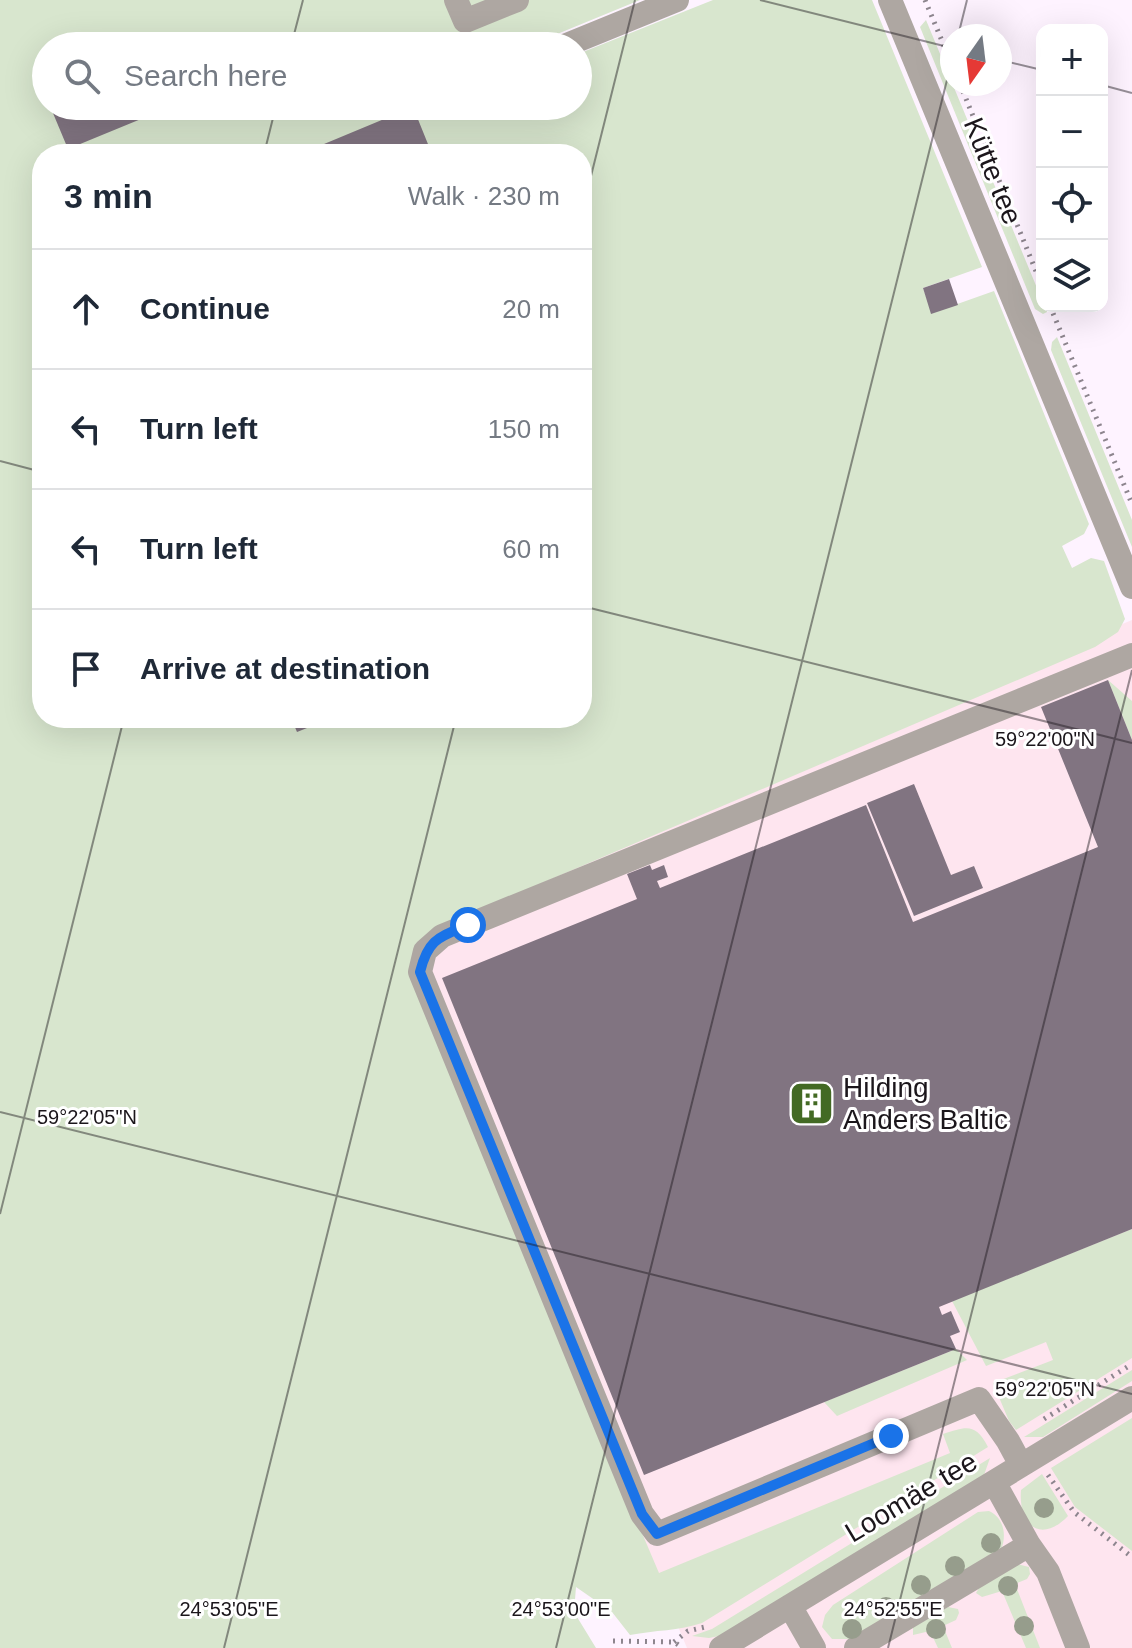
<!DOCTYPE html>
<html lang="en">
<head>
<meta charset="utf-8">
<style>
	body { margin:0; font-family:Arial,sans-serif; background:#f2f2f3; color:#1f2937 }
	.controls { position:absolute; right:24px; top:24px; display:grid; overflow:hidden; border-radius:16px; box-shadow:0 8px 32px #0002 }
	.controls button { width:72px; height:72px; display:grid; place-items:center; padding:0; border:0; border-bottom:2px solid #e0e1e3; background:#fff; color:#1f2937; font:40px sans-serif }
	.compass { position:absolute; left:940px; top:24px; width:72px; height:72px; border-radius:50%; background:#fff; box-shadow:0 8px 32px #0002; rotate:194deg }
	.stop { position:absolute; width:24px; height:24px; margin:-18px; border:6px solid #1a73e8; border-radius:50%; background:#fff }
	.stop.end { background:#1a73e8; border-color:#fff; box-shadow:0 2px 8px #0008 }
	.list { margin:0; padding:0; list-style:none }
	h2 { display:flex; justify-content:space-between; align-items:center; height:104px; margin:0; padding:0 32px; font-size:34px }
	h2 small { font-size:26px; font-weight:400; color:#747a83 }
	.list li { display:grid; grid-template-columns:52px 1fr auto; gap:24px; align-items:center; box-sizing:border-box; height:120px; padding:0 32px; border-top:2px solid #e0e1e3 }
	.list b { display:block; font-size:30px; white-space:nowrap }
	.list em { font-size:26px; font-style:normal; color:#747a83 }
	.icon { flex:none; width:44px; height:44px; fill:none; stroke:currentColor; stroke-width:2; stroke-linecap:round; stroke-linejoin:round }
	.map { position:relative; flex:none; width:1132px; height:1648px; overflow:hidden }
	.search { position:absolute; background:#fff; box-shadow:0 8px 32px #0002; left:32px; top:32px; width:560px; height:88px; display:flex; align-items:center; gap:20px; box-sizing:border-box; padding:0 28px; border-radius:44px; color:#747a83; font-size:30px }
	.panel { position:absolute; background:#fff; box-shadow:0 8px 32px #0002; left:32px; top:144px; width:560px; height:584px; border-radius:32px }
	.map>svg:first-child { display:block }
</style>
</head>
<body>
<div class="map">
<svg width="1132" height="1648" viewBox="0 0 1132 1648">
	<rect width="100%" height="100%" fill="#fef3ff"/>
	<path fill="#fee5ef" d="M1132,620V1648H687L389,932Z"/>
	<path fill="#d8e6ce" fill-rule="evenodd" d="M0,0H640L528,46H46V106H578V54L713,0H872L982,267L923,288L932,313L994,291L1089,524L1084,534L1062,546L1072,568L1091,558L1104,561L1125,619L1118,632L1095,647L446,924L418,945L636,1519L659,1573L950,1453L943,1434C966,1427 975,1422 988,1447L702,1623C679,1631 655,1630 630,1635L612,1612L576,1587L574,1612L596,1648H0ZM42,154H582V718H42Z
		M926,20L1042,300V306H1045L1047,312L1043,314L1035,309L920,27Z
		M1057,337L1132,520V547L1051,350L1052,342Z
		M1108,680L1132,701V740Z
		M1132,1229V1358L1016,1430L1009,1421L993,1383L1053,1360L1046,1342L986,1366L952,1301Z
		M956,1349L967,1360L837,1416L824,1402Z
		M1132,1370V1381L1043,1437H1024Z
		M1132,1418V1551L1075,1507L1051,1468Z
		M990,1458L984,1475L724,1635L709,1638L692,1636L712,1629Z
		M1042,1474L1068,1516C1040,1545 1018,1524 1021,1490Z
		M989,1511C1004,1518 1007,1535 1001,1550L855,1639H832L822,1627L825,1615L833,1605L978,1512Z
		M1017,1564L1029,1567L1030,1574L1027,1579L1015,1584L1040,1648H1026L1002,1591L982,1597L976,1593L979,1588Z
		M948,1607L958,1609L959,1613L956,1620L943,1626L952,1648H938L930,1631L913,1635V1627Z"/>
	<path fill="#817481" d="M50,106H155L158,112L68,149Z
		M413,107L432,154H300Z
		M949,279L958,305L931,314L923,288Z
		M1108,680L1132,740V1229L939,1307L942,1315L951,1311L960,1332L950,1336L956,1349L644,1475L442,978L637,899L627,874L650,865L652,870L664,865L668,877L657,881L660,888L866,805L913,922L1098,847L1041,707Z
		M291,718H332L297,732Z
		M914,784L951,875L974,866L983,888L914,916L867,803Z"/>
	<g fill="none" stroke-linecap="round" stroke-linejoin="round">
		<path stroke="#8d858e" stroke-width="5" stroke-dasharray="2 6" stroke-linecap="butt" d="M925,0L952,65
			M960,84L1042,286
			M1050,306L1132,504
			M1044,1419L1132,1364
			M1048,1475L1074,1512L1132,1557
			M613,1641L674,1642L683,1648
			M674,1642L688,1631L705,1627"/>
		<path stroke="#aea7a2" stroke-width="24" d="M456,0L465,21L517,0
			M890,0L1132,587
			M564,46L677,0
			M1021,1465L1008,1441L979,1399L657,1534L642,1514L420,972L425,951L442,936L1132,655
			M994,1482L1029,1545L1048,1572L1078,1648
			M790,1606L814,1648
			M721,1648L1132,1398
			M856,1648L1029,1545"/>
	</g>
	<g fill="#969d8c">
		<circle cx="1044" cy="1508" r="10"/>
		<circle cx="991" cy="1543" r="10"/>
		<circle cx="955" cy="1566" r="10"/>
		<circle cx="921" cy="1585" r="10"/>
		<circle cx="1008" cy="1586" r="10"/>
		<circle cx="886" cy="1607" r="10"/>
		<circle cx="1024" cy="1626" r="10"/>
		<circle cx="852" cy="1629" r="10"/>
		<circle cx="936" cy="1629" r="10"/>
	</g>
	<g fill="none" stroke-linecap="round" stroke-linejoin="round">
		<path stroke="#1a73e8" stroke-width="10" d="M468,925C439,937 428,939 420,972L642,1514L657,1534L891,1436"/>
	</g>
	<path fill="none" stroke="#1b161b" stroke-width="2" stroke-opacity="0.45" d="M760,0L952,48M958,36L967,0M291,46L303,0M1000,60L1042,70M1102,85L1132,93M264,154L276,106M582,212L635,0M0,461L42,472M582,606L1132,743M0,1112L1132,1394M0,1214L124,718M224,1648L456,718M556,1648L952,60M888,1648L1132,670"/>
	<defs>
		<symbol id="building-square" viewBox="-11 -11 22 22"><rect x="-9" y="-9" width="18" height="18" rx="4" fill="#436a24" stroke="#fff"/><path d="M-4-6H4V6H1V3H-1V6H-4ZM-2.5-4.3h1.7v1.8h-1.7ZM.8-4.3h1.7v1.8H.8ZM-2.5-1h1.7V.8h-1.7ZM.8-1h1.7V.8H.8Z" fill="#fff"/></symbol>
	</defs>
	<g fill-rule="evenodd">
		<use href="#building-square" x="786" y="1078" width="51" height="51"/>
	</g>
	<g text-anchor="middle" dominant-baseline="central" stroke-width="6" stroke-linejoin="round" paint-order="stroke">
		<g font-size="28" fill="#1b161b" stroke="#fff">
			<text transform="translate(993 171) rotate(68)">Kütte tee</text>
			<text transform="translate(911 1497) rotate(-31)">Loomäe tee</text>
		</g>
		<g font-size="28" fill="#1b161b" stroke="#fff" text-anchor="start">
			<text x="843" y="1087">Hilding<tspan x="843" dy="32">Anders Baltic</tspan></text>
		</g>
	</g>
	<g font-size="20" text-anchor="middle" fill="#1b161b" stroke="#fff" stroke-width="6" stroke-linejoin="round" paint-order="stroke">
		<text x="1045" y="746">59°22'00"N</text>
		<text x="87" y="1124">59°22'05"N</text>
		<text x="1045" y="1396">59°22'05"N</text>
		<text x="229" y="1616">24°53'05"E</text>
		<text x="561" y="1616">24°53'00"E</text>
		<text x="893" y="1616">24°52'55"E</text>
	</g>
</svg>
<div class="controls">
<button>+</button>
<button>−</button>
<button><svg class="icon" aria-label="locate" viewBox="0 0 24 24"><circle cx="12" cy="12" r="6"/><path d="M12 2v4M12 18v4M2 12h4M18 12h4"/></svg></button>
<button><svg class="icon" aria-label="layers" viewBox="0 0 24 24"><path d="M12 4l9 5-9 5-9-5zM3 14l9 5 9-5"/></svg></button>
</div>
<svg class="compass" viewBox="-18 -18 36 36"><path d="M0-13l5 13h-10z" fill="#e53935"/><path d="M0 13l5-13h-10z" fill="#747a83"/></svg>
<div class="stop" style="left:468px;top:925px"></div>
<div class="stop end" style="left:891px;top:1436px"></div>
<div class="search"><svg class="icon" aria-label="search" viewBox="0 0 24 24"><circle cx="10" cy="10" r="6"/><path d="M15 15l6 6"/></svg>Search here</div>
<section class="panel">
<h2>3 min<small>Walk · 230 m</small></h2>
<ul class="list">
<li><svg class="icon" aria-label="ahead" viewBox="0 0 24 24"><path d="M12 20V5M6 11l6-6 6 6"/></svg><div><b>Continue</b></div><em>20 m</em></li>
<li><svg class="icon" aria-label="left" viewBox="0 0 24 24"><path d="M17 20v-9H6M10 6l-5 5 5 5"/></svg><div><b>Turn left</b></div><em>150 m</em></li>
<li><svg class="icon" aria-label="left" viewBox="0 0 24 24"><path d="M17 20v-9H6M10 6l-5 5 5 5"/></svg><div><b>Turn left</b></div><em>60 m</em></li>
<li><svg class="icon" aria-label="arrive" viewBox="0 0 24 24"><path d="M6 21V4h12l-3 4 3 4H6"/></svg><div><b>Arrive at destination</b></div></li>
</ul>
</section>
</div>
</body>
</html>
